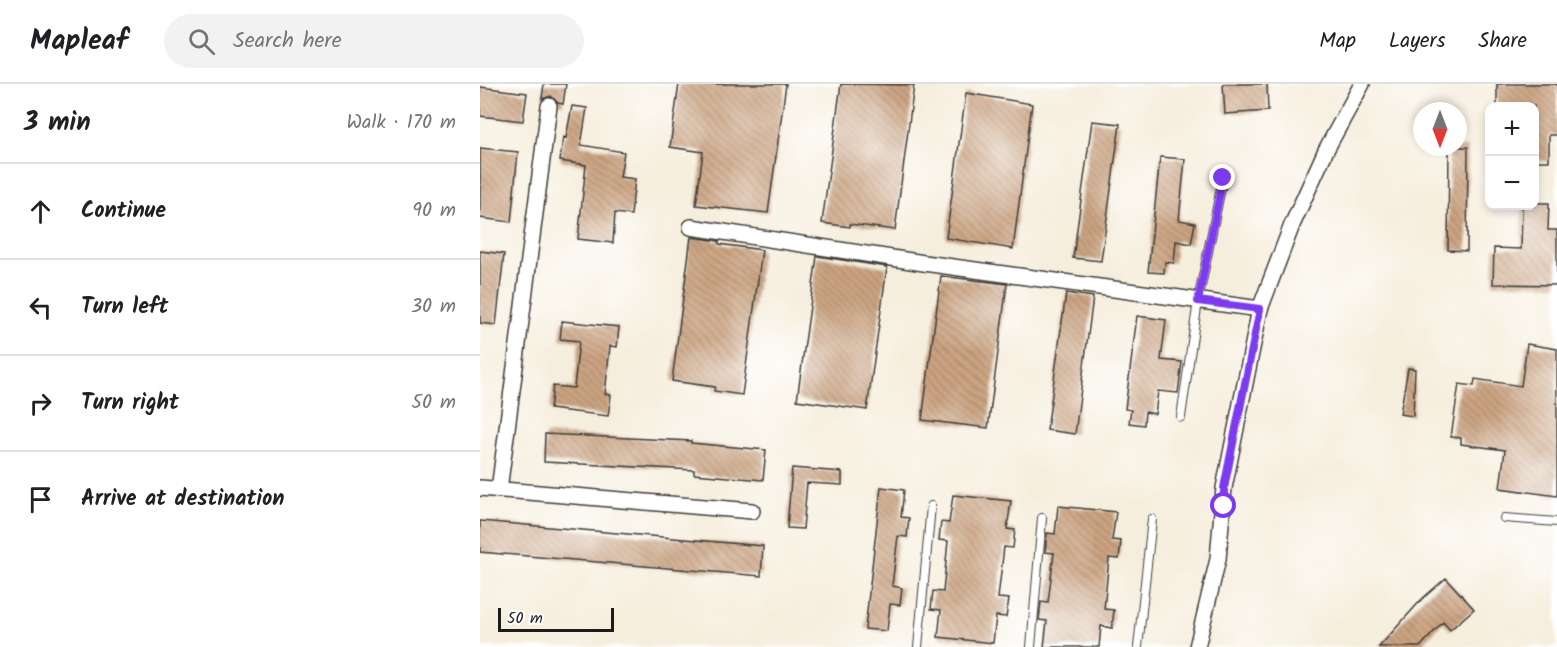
<!DOCTYPE html>
<html lang="en">
<head>
<meta charset="utf-8">
<style>
	body { margin:0; font-family:Kalam,sans-serif; background:#f2f2f2; color:#202124 }
	.controls { position:absolute; right:18px; top:18px; display:grid; overflow:hidden; border-radius:12px; box-shadow:0 3px 9px #0003 }
	.controls button { width:54px; height:54px; display:grid; place-items:center; padding:0; border:0; border-bottom:2px solid #e0e0e0; background:#fff; color:#202124; font:30px sans-serif }
	.compass { position:absolute; left:933px; top:18px; width:54px; height:54px; border-radius:50%; background:#fff; box-shadow:0 3px 9px #0003; rotate:180deg }
	.scale { position:absolute; left:18px; bottom:15px; width:116px; box-sizing:border-box; padding-left:6px; border:3px solid #1c1c1c; border-top:0; font-size:16px; line-height:21px; white-space:nowrap; color:#1c1c1c; -webkit-text-stroke:4px #fff; paint-order:stroke }
	.stop { position:absolute; width:18px; height:18px; margin:-14px; border:4px solid #7c3aed; border-radius:50%; background:#fff }
	.stop.end { background:#7c3aed; border-color:#fff; box-shadow:0 2px 6px #0008 }
	.list { margin:0; padding:0; list-style:none }
	h2 { display:flex; justify-content:space-between; align-items:center; height:78px; margin:0; padding:0 24px; font-size:26px }
	h2 small { font-size:20px; font-weight:400; color:#757577 }
	.list li { display:grid; grid-template-columns:39px 1fr auto; gap:18px; align-items:center; box-sizing:border-box; height:96px; padding:0 24px; border-top:2px solid #e0e0e0 }
	.list b { display:block; font-size:22px; white-space:nowrap }
	.list em { font-size:20px; font-style:normal; color:#757577 }
	.icon { flex:none; width:33px; height:33px; fill:none; stroke:currentColor; stroke-width:2; stroke-linecap:round; stroke-linejoin:round }
	.map { position:relative; flex:none; width:1077px; height:563px; overflow:hidden }
	header { display:flex; align-items:center; gap:36px; box-sizing:border-box; height:84px; padding:0 30px; background:#fff; border-bottom:2px solid #e0e0e0 }
	header strong { font-size:28px }
	nav { display:flex; gap:33px; margin-inline-start:auto; font-size:21px }
	.search { width:420px; height:54px; background:#f2f2f2; display:flex; align-items:center; gap:15px; box-sizing:border-box; padding:0 21px; border-radius:33px; color:#757577; font-size:22px }
	main { display:flex }
	aside { flex:1; background:#fff }
	.map>svg:first-child { display:block }
</style>
</head>
<body>
<header>
<strong>Mapleaf</strong>
<div class="search"><svg class="icon" aria-label="search" viewBox="0 0 24 24"><circle cx="10" cy="10" r="6"/><path d="M15 15l6 6"/></svg>Search here</div>
<nav><a>Map</a><a>Layers</a><a>Share</a></nav>
</header>
<main>
<aside>
<h2>3 min<small>Walk · 170 m</small></h2>
<ul class="list">
<li><svg class="icon" aria-label="ahead" viewBox="0 0 24 24"><path d="M12 20V5M6 11l6-6 6 6"/></svg><div><b>Continue</b></div><em>90 m</em></li>
<li><svg class="icon" aria-label="left" viewBox="0 0 24 24"><path d="M17 20v-9H6M10 6l-5 5 5 5"/></svg><div><b>Turn left</b></div><em>30 m</em></li>
<li><svg class="icon" aria-label="right" viewBox="0 0 24 24"><path d="M7 20v-9h11M14 6l5 5-5 5"/></svg><div><b>Turn right</b></div><em>50 m</em></li>
<li><svg class="icon" aria-label="arrive" viewBox="0 0 24 24"><path d="M6 21V4h12l-3 4 3 4H6"/></svg><div><b>Arrive at destination</b></div></li>
</ul>
</aside>
<div class="map">
<svg width="1077" height="563" viewBox="0 0 1077 563">
	<defs>
		<pattern id="building-back-hatch" width="6" height="6" patternUnits="userSpaceOnUse" patternTransform="scale(1.5)"><rect width="6" height="6" fill="#cca482"/><path d="M-1 5l2 2M0 0l6 6M5-1l2 2" fill="none" stroke="#a5856a"/></pattern>
	</defs>
	<rect width="100%" height="100%" fill="#fff"/>
	<filter id="ink" filterUnits="userSpaceOnUse"><feTurbulence type="fractalNoise" baseFrequency=".0167" numOctaves="2"/><feDisplacementMap in="SourceGraphic" scale="12" xChannelSelector="R" yChannelSelector="G"/><feConvolveMatrix kernelMatrix="1 2 1 2 8 2 1 2 1" color-interpolation-filters="sRGB"/></filter>
	<filter id="wash" filterUnits="userSpaceOnUse"><feTurbulence type="fractalNoise" baseFrequency=".008" numOctaves="4" result="noise"/><feDisplacementMap in="SourceGraphic" scale="24" xChannelSelector="R" yChannelSelector="G"/><feGaussianBlur stdDeviation="1.35" result="paint"/><feColorMatrix in="noise" values="0 0 0 0 0 0 0 0 0 0 0 0 0 0 0 0 0 1.4 0 .05"/><feComposite in="paint" operator="in"/></filter>
	<g filter="url(#wash)">
		<rect width="100%" height="100%" fill="#f6eedd"/>
		<g id="blocks">
			<path fill="url(#building-back-hatch)" d="M64,0H86L83,20L78,19L71,12L62,15Z
				M199,0H306L288,129L216,121L223,68L190,63Z
				M361,0L434,1L415,146L370,140V143L342,139Z
				M743,0H787L788,27L745,30Z
				M1017,0H1077V51H1069V77H1054V22H1017Z
				M0,3L47,9L43,37L0,32Z
				M486,9L552,20L533,165L466,154Z
				M92,22L107,24L101,61L144,68L140,93L155,95L151,131L135,129L133,159L98,155L106,81L80,77L83,53L86,54Z
				M612,37L640,40L621,177L593,174Z
				M969,63H988L987,167L968,166Z
				M0,64L38,68L31,138L0,134Z
				M680,73L705,75L699,136L715,139L711,160L696,157L694,179L685,178L684,189L668,188Z
				M1054,119H1069L1068,146H1077V201L1013,200L1014,164L1041,165L1042,122H1054Z
				M211,153L239,157V160L282,166L262,311L234,307L235,303L192,297Z
				M0,167L24,170L16,241L0,239Z
				M337,172L407,183L387,326L317,316Z
				M461,192L527,200L508,344L442,336Z
				M586,209L613,213L595,350L567,346Z
				M657,232L686,236L681,276L702,278L698,309L678,307L675,330L665,328L664,341L649,339L651,326L645,325Z
				M82,237L139,243L137,263L130,262L125,310L131,311L128,332L70,325L73,302L94,304L99,257L80,255Z
				M1047,260L1077,265V412L1020,404L1025,366L981,360V354L971,353L979,300L994,302L995,295L1041,302Z
				M928,284L935,285L933,332L920,330Z
				M65,350L211,357V359L286,366L283,396L214,390V386L64,378Z
				M312,384L362,388V401L327,399L323,445L307,444Z
				M401,403L424,406L421,433L429,434L427,453L418,452L412,502L422,504L420,521L410,520L407,547L385,545Z
				M473,411L531,417L527,445L535,446L533,464L524,463L518,514L529,515L526,533L516,532L513,559L458,553L461,526L451,525L453,507L463,508L468,457L459,456L461,438L469,439Z
				M578,422L636,428L632,456L641,457L639,475L629,474L624,525L634,526L632,544L621,542L619,563H564L567,537L559,536L561,518L568,519L574,469L565,468L567,449L575,450Z
				M0,437L283,462L281,492L0,468Z
				M966,494L994,525L970,546L963,538L940,563H899L942,515Z"/>
		</g>
	</g>
	<g filter="url(#ink)">
		<use href="#blocks" fill-opacity="0" stroke="#3d3c39" stroke-width="1.5"/>
		<g fill="none" stroke-linecap="round" stroke-linejoin="round">
			<defs>
				<path id="service" d="M701,333L718,217L743,94
					M1024,434L1077,438
					M438,563L451,422
					M551,563L562,434
					M658,563L672,435"/>
				<path id="minor" d="M211,143L444,179L780,225
					M0,404L272,427
					M19,406L69,22
					M717,563L738,475L744,404L780,225L812,141L846,66L882,0"/>
			</defs>
			<use href="#service" stroke="#3d3c39" stroke-width="10"/>
			<use href="#minor" stroke="#3d3c39" stroke-width="18"/>
			<use href="#service" stroke="#fff" stroke-width="8"/>
			<use href="#minor" stroke="#fff" stroke-width="15"/>
		</g>
	</g>
	<g fill="none" stroke-linecap="round" stroke-linejoin="round" filter="url(#ink)">
		<path stroke="#7c3aed" stroke-width="8" d="M743,94L718,217L780,225L744,404V422"/>
	</g>
</svg>
<div class="controls">
<button>+</button>
<button>−</button>
</div>
<svg class="compass" viewBox="-18 -18 36 36"><path d="M0-13l5 13h-10z" fill="#e53935"/><path d="M0 13l5-13h-10z" fill="#757577"/></svg>
<div class="scale">50 m</div>
<div class="stop" style="left:744px;top:422px"></div>
<div class="stop end" style="left:743px;top:94px"></div>
</div>
</main>
</body>
</html>
